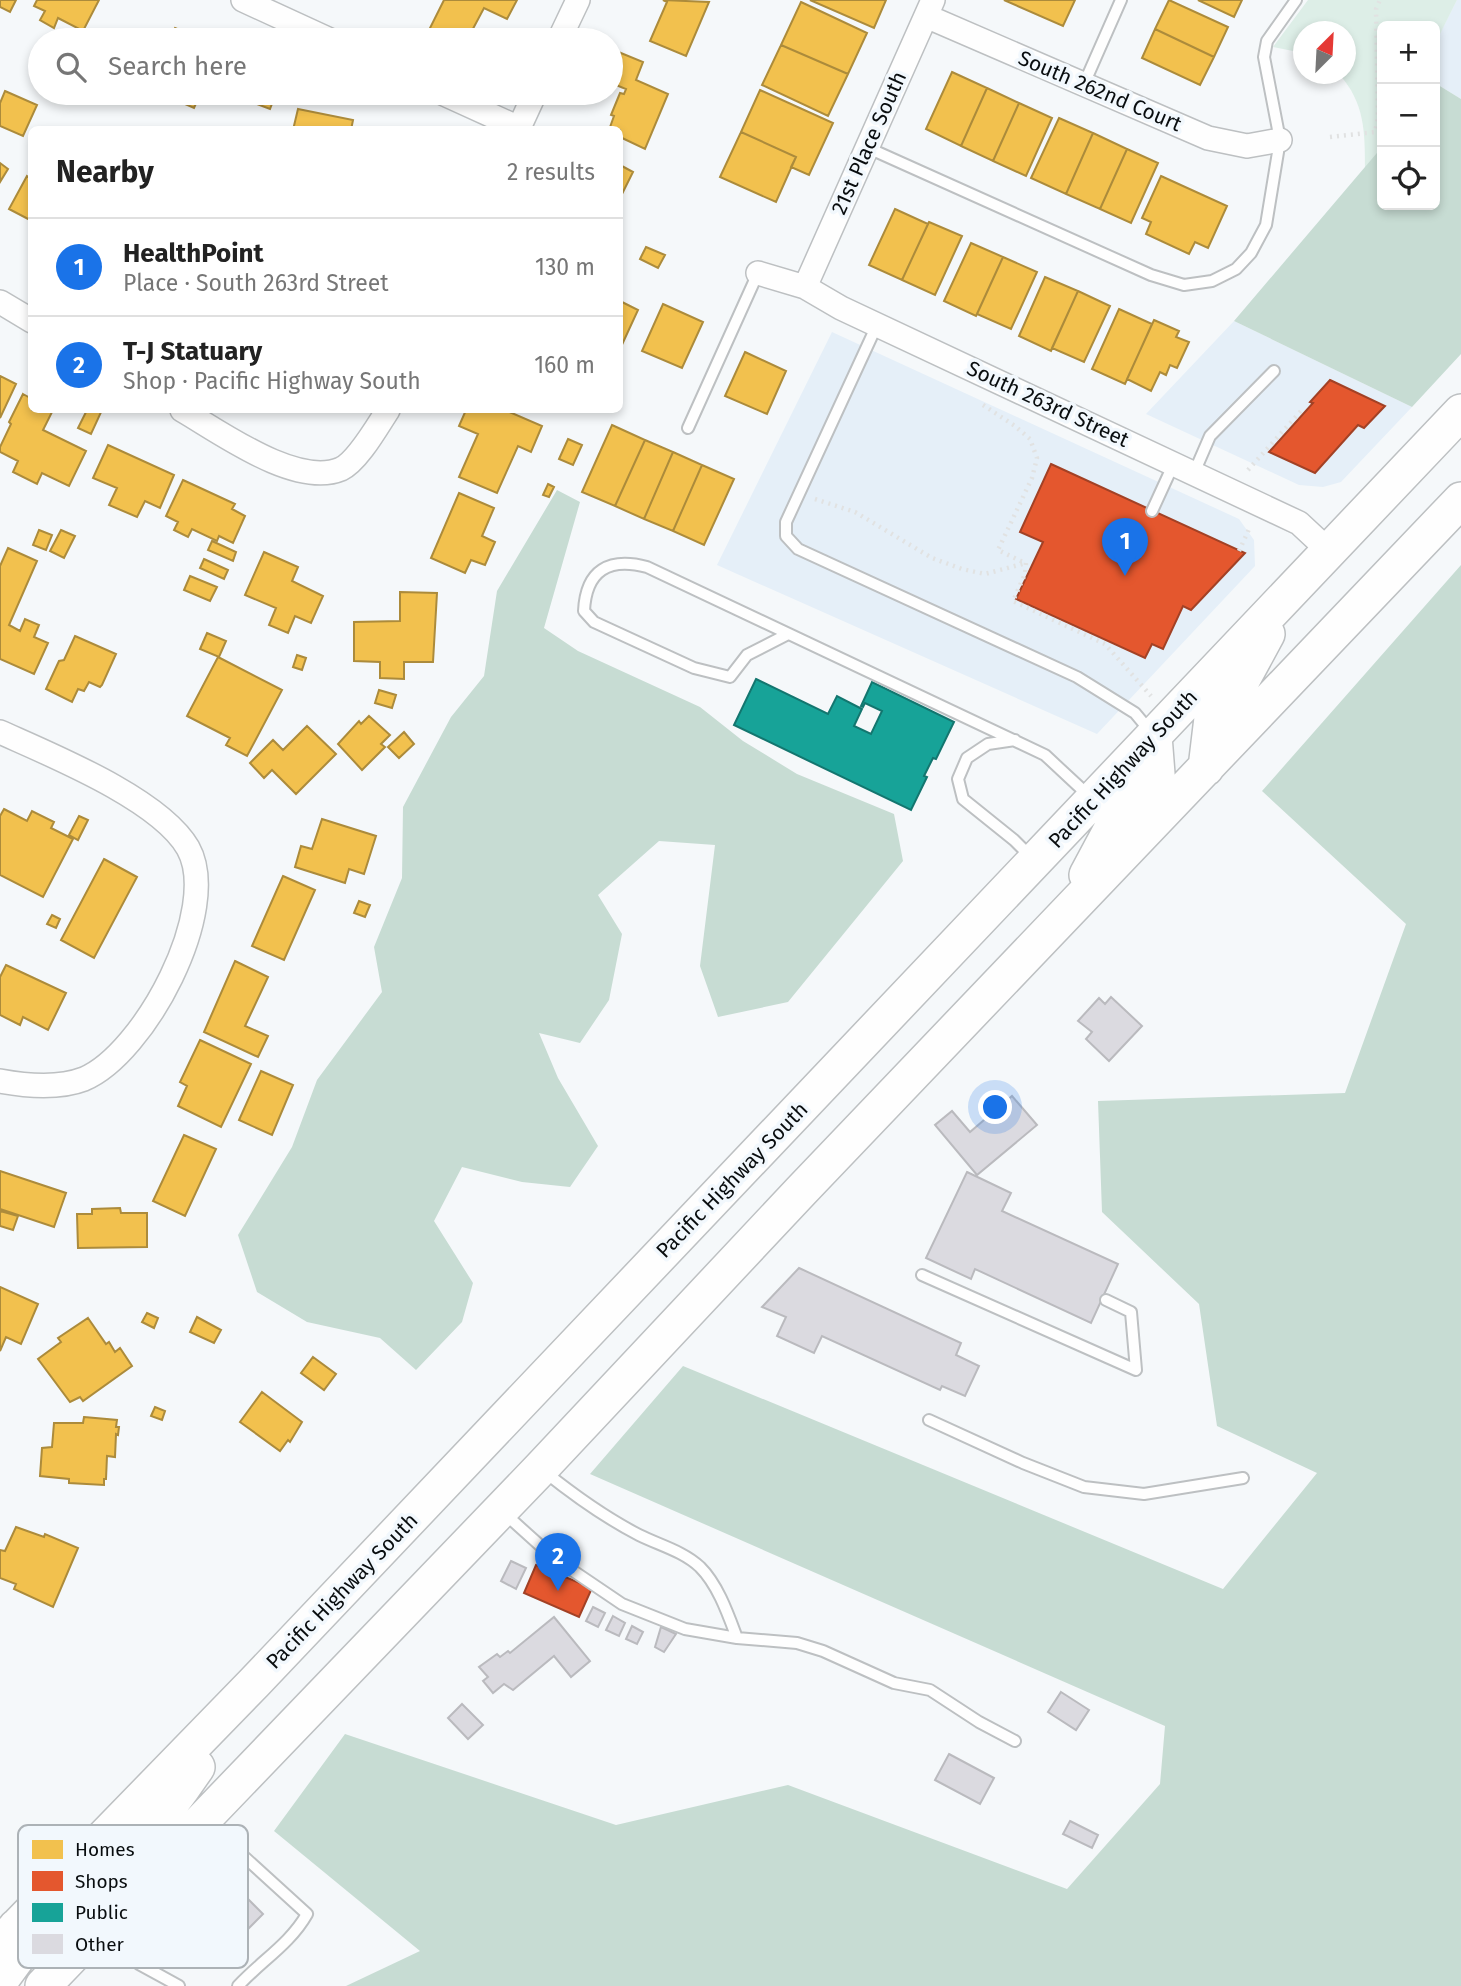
<!DOCTYPE html>
<html lang="en">
<head>
<meta charset="utf-8">
<style>
	body { margin:0; font-family:"Fira Sans",sans-serif; background:#f2f2f2; color:#222 }
	.controls { position:absolute; right:21px; top:21px; display:grid; overflow:hidden; border-radius:10px; box-shadow:0 4px 10px #0003 }
	.controls button { width:63px; height:63px; display:grid; place-items:center; padding:0; border:0; border-bottom:2px solid #e0e0e0; background:#fff; color:#222; font:35px sans-serif }
	.compass { position:absolute; left:1293px; top:21px; width:63px; height:63px; border-radius:50%; background:#fff; box-shadow:0 4px 10px #0003; rotate:24deg }
	.you { position:absolute; left:996px; top:1108px; width:24px; height:24px; margin:-18px; border:5px solid #fff; border-radius:50%; background:#1a73e8; box-shadow:0 0 0 10px #1a73e833 }
	.badge { display:grid; place-items:center; width:46px; height:46px; border-radius:50%; background:#1a73e8; color:#fff; font-size:23px; font-weight:700 }
	.pin { position:absolute; translate:-50% -58px; filter:drop-shadow(0 2px 4px #0008) }
	.pin::after { content:''; position:absolute; top:37px; width:24px; height:21px; background:inherit; clip-path:polygon(0 0,100% 0,50% 100%) }
	.list { margin:0; padding:0; list-style:none }
	h2 { display:flex; justify-content:space-between; align-items:center; height:91px; margin:0; padding:0 28px; font-size:30px }
	h2 small { font-size:23px; font-weight:400; color:#767676 }
	.list li { display:grid; grid-template-columns:46px 1fr auto; gap:21px; align-items:center; box-sizing:border-box; height:98px; padding:0 28px; border-top:2px solid #e0e0e0 }
	.list b { display:block; font-size:26px; white-space:nowrap }
	.list p { margin:0; font-size:23px; white-space:nowrap; color:#767676 }
	.list em { font-size:23px; font-style:normal; color:#767676 }
	.icon { flex:none; width:38px; height:38px; fill:none; stroke:currentColor; stroke-width:2; stroke-linecap:round; stroke-linejoin:round }
	.map { position:relative; flex:none; width:1461px; height:1986px; overflow:hidden }
	.search { position:absolute; background:#fff; box-shadow:0 4px 10px #0003; left:28px; top:28px; width:595px; height:77px; display:flex; align-items:center; gap:18px; box-sizing:border-box; padding:0 24px; border-radius:38px; color:#767676; font-size:26px }
	.panel { position:absolute; background:#fff; box-shadow:0 4px 10px #0003; left:28px; top:126px; width:595px; height:287px; border-radius:10px }
	.map>svg:first-child { display:block }
</style>
</head>
<body>
<div class="map">
<svg width="1461" height="1986" viewBox="0 0 1461 1986">
	<rect width="100%" height="100%" fill="#f5f8fa"/>
	<path fill="#e5eff8" d="M1457,0H1461V99L1435,83V43Z
		M1234,321L1412,407L1341,482L1323,487L1299,485L1146,414Z
		M832,332L1239,519L1254,540L1255,566L1097,734L717,565Z"/>
	<path fill="#ddeee7" d="M1308,0H1457L1435,44V26H1382V147L1365,170C1365,132 1365,103 1339,74H1346V32H1304L1303,53L1273,47Z"/>
	<path fill="#c7dcd3" d="M1435,83L1461,99V354L1412,407L1234,321L1382,147V205H1435Z
		M557,490L580,502L544,628L578,651L700,707L743,741L797,774L894,814L903,861L788,1002L718,1017L700,966L715,845L659,841L598,895L622,934L609,1000L580,1043L539,1033L558,1078L598,1146L570,1187L522,1182L462,1167L434,1221L473,1283L462,1322L416,1370L380,1338L307,1322L257,1292L238,1235L292,1147L317,1080L382,992L374,947L402,878L403,807L451,717L484,676L497,591Z
		M1461,565V1986H346L420,1951L274,1831L345,1734L616,1825L788,1785L1067,1889L1160,1784L1165,1726L590,1474L683,1366L1223,1589L1317,1473L1217,1426L1199,1304L1102,1212L1098,1101L1345,1093L1406,924L1262,791Z"/>
	<path fill="#f2c14e" stroke="#ac8b3b" stroke-width="2" d="M0,0H16L10,12L0,7Z
		M37,0H99L83,31L58,18L54,28L40,20L45,11L34,6Z
		M444,0H517L507,19L484,8L467,40H447L429,30Z
		M663,0L709,2L686,56L650,41L667,2Z
		M810,0H886L874,28Z
		M1004,0H1075L1063,26Z
		M1169,0L1228,27L1214,57L1155,29Z
		M1198,0H1242L1234,17Z
		M801,2L867,33L848,74L781,45Z
		M175,28L201,40H169Z
		M1155,29L1214,57L1200,85L1142,58Z
		M123,31L143,40H119Z
		M781,45L848,74L828,116L762,85Z
		M616,51L643,62L636,80L668,94L645,149L620,137V130H609L614,116L611,115L620,93L624,94L626,89L611,83V65Z
		M952,72L987,88L961,146L926,129Z
		M987,88L1019,103L993,161L961,146Z
		M760,90L833,123L809,175L791,167L796,157L741,132Z
		M5,91L37,105L23,136L0,126V103Z
		M191,93L200,95L194,108L185,104Z
		M228,93H276L270,109Z
		M1019,103L1052,118L1026,176L993,161Z
		M298,109L353,120L351,130H293Z
		M1059,118L1093,133L1066,194L1031,178Z
		M741,132L796,157L776,202L720,177Z
		M1093,133L1127,149L1100,209L1066,194Z
		M1127,149L1158,163L1131,223L1100,209Z
		M0,163L8,169L0,182Z
		M620,165L633,172L620,198Z
		M27,176L32,179V221L9,209Z
		M1161,176L1227,206L1208,248L1195,242L1189,254L1146,234L1151,222L1142,218Z
		M895,209L928,224L902,280L869,265Z
		M929,222L962,236L935,295L902,280Z
		M971,243L1003,257L976,316L944,301Z
		M646,247L665,255L658,268L640,259Z
		M1003,257L1037,272L1011,329L977,314Z
		M1045,277L1078,291L1051,351L1019,336Z
		M1078,291L1110,306L1084,362L1052,348Z
		M620,301L638,310L620,349Z
		M663,304L703,322L682,368L642,351Z
		M1119,309L1152,324L1125,384L1092,369Z
		M1154,320L1179,331L1176,337L1189,342L1177,368L1170,365L1166,375L1160,372L1151,391L1127,379Z
		M745,352L786,371L767,414L725,396Z
		M0,376L16,384L0,418Z
		M23,394L32,399V410H53L43,430L86,451L69,486L42,473L37,484L13,472L18,461L0,452V447L11,424L9,422Z
		M87,410H102L91,434L78,428Z
		M466,410H505L542,426L531,452L518,446L497,493L459,477L478,434L459,426Z
		M612,425L645,440L615,506L582,492Z
		M568,439L582,445L573,465L559,459Z
		M645,440L673,452L644,519L615,506Z
		M108,445L174,475L160,508L145,501L137,517L109,505L117,488L93,478Z
		M673,452L702,465L673,531L644,519Z
		M702,465L734,479L704,545L673,531Z
		M183,480L235,504L232,509L245,516L233,543L219,536L217,541L192,529L188,537L174,530L178,522L166,516Z
		M548,484L554,487L549,497L543,495Z
		M459,493L494,508L482,536L495,542L485,565L471,560L465,573L431,558Z
		M39,530L52,535L46,550L33,545Z
		M61,530L75,536L64,558L50,551Z
		M212,541L236,552L233,561L208,550Z
		M8,548L37,561L9,625L20,631L25,619L39,625L34,637L48,643L34,674L0,659V566Z
		M264,552L298,567L292,581L323,596L311,623L295,616L288,633L269,625L276,608L245,595Z
		M204,559L228,570L224,579L200,568Z
		M190,576L217,587L210,601L184,590Z
		M400,592L437,593L433,662H404V679L380,678V662L354,661V622L400,621Z
		M207,633L226,641L219,657L200,649Z
		M75,636L116,654L102,685L100,687L89,682L84,691L78,689L72,702L46,689L59,661L64,660Z
		M297,655L306,658L302,670L293,667Z
		M218,657L282,690L247,756L226,745L230,738L187,716Z
		M379,690L396,695L392,708L375,703Z
		M369,716L390,735L381,744L385,747L362,770L338,744L359,721L361,724Z
		M307,726L336,754L296,794L272,770L264,778L250,763L273,740L283,750Z
		M404,732L414,744L399,758L388,747Z
		M4,809L27,821L32,811L54,822L51,828L73,839L43,897L0,875V816Z
		M79,816L88,820L78,840L69,835Z
		M322,819L376,836L364,874L349,869L345,883L295,867L301,846L312,849Z
		M104,859L137,877L94,958L61,940Z
		M283,876L315,890L284,960L252,946Z
		M359,901L370,905L365,917L354,913Z
		M52,915L60,919L56,928L47,924Z
		M235,961L268,977L245,1026L268,1036L258,1057L204,1032Z
		M6,965L66,993L48,1030L23,1017L20,1025L0,1015V977Z
		M200,1040L251,1064L221,1127L178,1106L187,1086L180,1082Z
		M261,1071L293,1085L272,1135L239,1120Z
		M184,1135L216,1149L185,1216L153,1201Z
		M0,1171L66,1193L54,1227L0,1209Z
		M120,1208L121,1213H147V1247L78,1248L77,1214H92V1209Z
		M0,1211L18,1216L13,1230L0,1226Z
		M0,1287L38,1304L21,1344L6,1337L0,1351Z
		M147,1313L158,1318L154,1328L142,1322Z
		M197,1317L221,1330L214,1343L190,1332Z
		M88,1318L106,1344L109,1342L115,1352L120,1348L132,1366L83,1401L80,1397L70,1402L38,1359L61,1342L58,1338Z
		M313,1357L336,1374L324,1390L301,1373Z
		M262,1392L302,1422L290,1442L288,1440L280,1451L240,1422Z
		M155,1407L165,1411L162,1420L151,1416Z
		M84,1417L117,1420L116,1427H119L118,1435L116,1434L115,1457L107,1456L106,1479H104V1485L69,1483V1479L40,1476L42,1448L52,1447L54,1423H83Z
		M16,1527L44,1537L45,1534L78,1548L53,1607L14,1589L16,1584L0,1578V1550L5,1551Z"/>
	<path fill="#e4572e" stroke="#a24125" stroke-width="2" d="M1330,380L1385,406L1364,428L1358,425L1315,473L1269,452L1313,403L1310,402Z
		M1051,464L1245,553L1191,610L1183,606L1163,649L1152,644L1145,658L1016,599L1043,542L1020,532Z
		M536,1565L592,1588L579,1617L524,1593Z"/>
	<path fill="#17a398" stroke="#13766f" stroke-width="2" d="M756,679L828,714L837,696L862,709L854,726L871,734L882,711L865,703L863,707L861,706L872,682L954,722L936,759L933,758L924,776L927,777L911,810L734,725Z"/>
	<path fill="#dbdae0" stroke="#bababe" stroke-width="2" d="M1111,997L1142,1026L1109,1061L1086,1039L1092,1032L1078,1021L1099,998L1105,1004Z
		M1012,1096L1037,1125L977,1175L935,1125L952,1111L970,1132Z
		M967,1172L1011,1193L1002,1211L1118,1264L1091,1323L975,1269L971,1279L926,1258Z
		M799,1268L961,1343L956,1355L979,1366L965,1396L942,1386L940,1390L822,1336L814,1353L777,1336L786,1317L762,1307Z
		M511,1561L526,1568L516,1589L501,1581Z
		M593,1607L605,1613L598,1627L586,1621Z
		M613,1616L625,1623L619,1636L606,1630Z
		M554,1617L590,1661L571,1677L554,1656L513,1690L504,1684L493,1693L483,1681L488,1677L479,1667L497,1654L500,1657L508,1651L510,1653Z
		M632,1626L643,1632L637,1644L626,1639Z
		M661,1627L676,1634L664,1652L655,1647Z
		M1061,1692L1089,1710L1076,1730L1048,1712Z
		M462,1704L483,1725L468,1739L448,1718Z
		M949,1754L994,1778L980,1804L935,1780Z
		M1070,1821L1098,1835L1092,1848L1063,1834Z
		M229,1880L263,1914L226,1951L192,1918Z"/>
	<g fill="none" stroke-linecap="round" stroke-linejoin="round">
		<defs>
			<path id="lane" d="M1084,84L1121,0
				M866,147L1151,275L1184,285L1212,281L1236,269L1251,253L1266,225L1280,140L1264,57L1267,41L1296,0
				M877,325L786,522V536L798,549L1077,677L1135,713L1150,731
				M688,428L758,273
				M1194,473L1210,436L1274,371
				M1152,511L1174,463
				M788,634L747,655L730,677L694,668L594,622L584,611C586,570 609,557 647,567L1045,755L1088,795
				M1015,740L988,744L967,758L958,779L963,799L1014,840L1031,857
				M922,1275L1136,1370L1131,1312L1106,1300
				M929,1420L1023,1463L1084,1487L1144,1494L1243,1478
				M545,1472C575,1496 604,1517 639,1535C659,1545 683,1551 700,1567C718,1585 728,1614 737,1638
				M504,1513L554,1558L622,1604L685,1629L737,1638L797,1643L823,1651L894,1683L930,1690L979,1722L1015,1741
				M207,1823L307,1914C290,1944 261,1961 238,1986
				M104,1932L139,1964L179,1986
				M139,1964L174,1927"/>
			<path id="street" d="M243,0L330,40
				M926,16L1208,138L1247,146L1280,140
				M559,40L578,0
				M442,93L519,128
				M518,130L535,93
				M758,273L805,287L841,308L1299,523L1329,551
				M805,287L933,0
				M0,302L32,321
				M182,410C220,432 296,488 341,469C358,461 378,425 388,410
				M0,732C51,755 160,799 188,848C222,909 144,1054 84,1079C58,1089 27,1086 0,1081"/>
			<path id="primary" d="M1206,768L1212,718L1235,693L1267,634
				M1087,875L1118,817L1157,774L1154,736
				M99,1927L87,1900C102,1879 120,1863 137,1844C159,1820 179,1794 197,1767
				M0,1944L254,1683L1461,412
				M0,1981L22,1951L16,1927
				M43,1986L541,1468L801,1191L1461,500"/>
		</defs>
		<use href="#lane" stroke="#bdc0c2" stroke-width="14"/>
		<use href="#street" stroke="#bdc0c2" stroke-width="26"/>
		<use href="#primary" stroke="#bdc0c2" stroke-width="38"/>
		<path stroke="#e1e2e2" stroke-width="4.5" stroke-dasharray="2 5" stroke-linecap="butt" d="M1330,137L1375,132L1378,117L1376,9L1380,0
			M983,405L1015,426L1030,439L1037,458L1032,478L998,550L1025,563
			M1248,470L1301,411
			M815,499L855,512L932,558L962,569L985,574L1026,563
			M1239,551L1250,527
			M1026,563L1025,574L1013,601L1105,644L1151,696"/>
		<use href="#lane" stroke="#fefefe" stroke-width="10"/>
		<use href="#street" stroke="#fefefe" stroke-width="23"/>
		<use href="#primary" stroke="#fefefe" stroke-width="35"/>
	</g>
	<g text-anchor="middle" dominant-baseline="central" stroke-width="7" stroke-linejoin="round" paint-order="stroke">
		<g font-size="21" fill="#090d0f" stroke="#f2f8fd">
			<text transform="translate(1100 91) rotate(23)">South 262nd Court</text>
			<text transform="translate(869 143) rotate(-66)">21st Place South</text>
			<text transform="translate(1048 404) rotate(25)">South 263rd Street</text>
			<text transform="translate(1123 769) rotate(-47)">Pacific Highway South</text>
			<text transform="translate(732 1180) rotate(-46)">Pacific Highway South</text>
			<text transform="translate(342 1591) rotate(-46)">Pacific Highway South</text>
		</g>
	</g>
	<rect x="18" y="1825" width="230" height="143" rx="10" fill="#f2f8fd" stroke="#acb2b6" stroke-width="2"/>
	<rect x="32" y="1840" width="31" height="19" fill="#f2c14e"/>
	<rect x="32" y="1871" width="31" height="20" fill="#e4572e"/>
	<rect x="32" y="1903" width="31" height="19" fill="#17a398"/>
	<rect x="32" y="1934" width="31" height="20" fill="#dbdae0"/>
	<g font-size="19" fill="#090d0f">
		<text x="75" y="1856">Homes</text>
		<text x="75" y="1888">Shops</text>
		<text x="75" y="1919">Public</text>
		<text x="75" y="1951">Other</text>
	</g>
</svg>
<div class="controls">
<button>+</button>
<button>−</button>
<button><svg class="icon" aria-label="locate" viewBox="0 0 24 24"><circle cx="12" cy="12" r="6"/><path d="M12 2v4M12 18v4M2 12h4M18 12h4"/></svg></button>
</div>
<svg class="compass" viewBox="-18 -18 36 36"><path d="M0-13l5 13h-10z" fill="#e53935"/><path d="M0 13l5-13h-10z" fill="#767676"/></svg>
<div class="you"></div>
<div class="pin badge" style="left:1125px;top:576px">1</div>
<div class="pin badge" style="left:558px;top:1591px">2</div>
<div class="search"><svg class="icon" aria-label="search" viewBox="0 0 24 24"><circle cx="10" cy="10" r="6"/><path d="M15 15l6 6"/></svg>Search here</div>
<section class="panel">
<h2>Nearby<small>2 results</small></h2>
<ul class="list">
<li><span class="badge">1</span><div><b>HealthPoint</b><p>Place · South 263rd Street</p></div><em>130 m</em></li>
<li><span class="badge">2</span><div><b>T-J Statuary</b><p>Shop · Pacific Highway South</p></div><em>160 m</em></li>
</ul>
</section>
</div>
</body>
</html>
